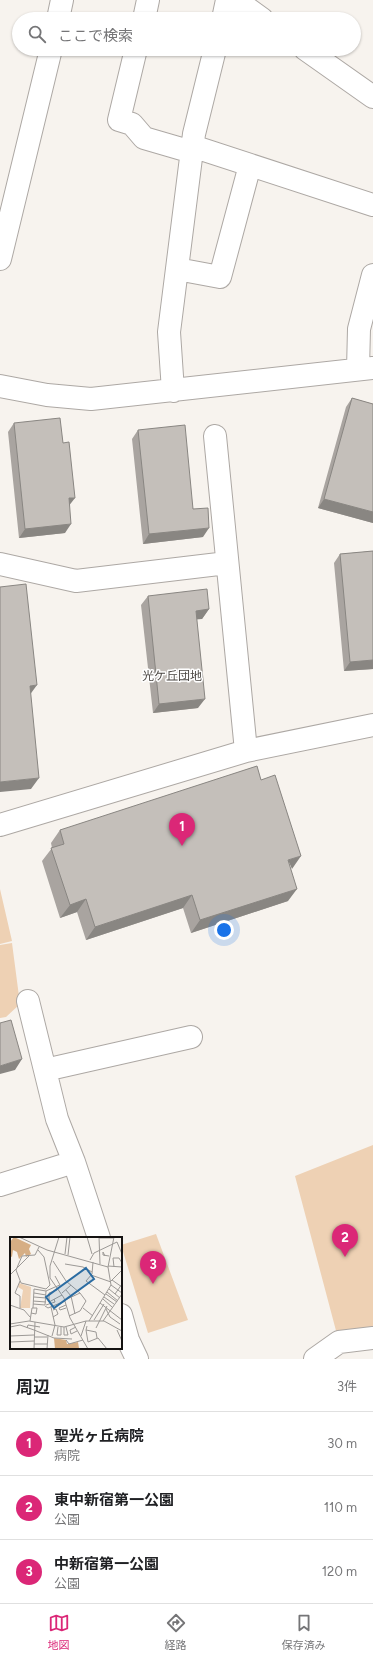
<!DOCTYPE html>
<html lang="ja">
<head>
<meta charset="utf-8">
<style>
	body { margin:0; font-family:Figtree,"Noto Sans JP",sans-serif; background:#f2f2f2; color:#202124 }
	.you { position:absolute; left:224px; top:930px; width:14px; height:14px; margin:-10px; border:3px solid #fff; border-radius:50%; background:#1a73e8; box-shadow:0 0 0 6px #1a73e833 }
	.badge { display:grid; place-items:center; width:26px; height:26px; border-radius:50%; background:#db2777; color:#fff; font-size:13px; font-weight:700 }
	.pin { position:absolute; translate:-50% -33px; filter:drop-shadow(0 1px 2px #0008) }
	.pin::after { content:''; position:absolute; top:21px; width:14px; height:12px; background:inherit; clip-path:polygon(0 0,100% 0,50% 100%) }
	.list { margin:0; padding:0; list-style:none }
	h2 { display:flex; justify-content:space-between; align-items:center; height:52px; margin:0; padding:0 16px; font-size:17px }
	h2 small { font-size:13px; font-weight:400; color:#757577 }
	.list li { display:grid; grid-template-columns:26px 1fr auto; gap:12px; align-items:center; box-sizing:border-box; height:64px; padding:0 16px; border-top:1px solid #e0e0e0 }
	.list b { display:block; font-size:15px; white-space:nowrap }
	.list p { margin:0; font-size:13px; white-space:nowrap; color:#757577 }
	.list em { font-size:13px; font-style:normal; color:#757577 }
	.icon { flex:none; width:22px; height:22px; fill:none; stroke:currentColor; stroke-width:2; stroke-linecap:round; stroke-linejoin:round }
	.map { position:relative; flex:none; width:373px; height:1359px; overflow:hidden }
	.search { position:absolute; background:#fff; box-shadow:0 1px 3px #0004; left:12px; right:12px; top:12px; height:44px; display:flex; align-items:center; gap:10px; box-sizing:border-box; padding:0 14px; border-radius:22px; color:#757577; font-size:15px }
	.sheet { height:244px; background:#fff }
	nav { display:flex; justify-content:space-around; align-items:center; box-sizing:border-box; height:56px; border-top:1px solid #e0e0e0; background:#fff; font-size:11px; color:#757577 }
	nav a { display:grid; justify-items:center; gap:2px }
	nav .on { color:#db2777 }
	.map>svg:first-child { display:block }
</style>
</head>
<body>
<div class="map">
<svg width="373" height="1359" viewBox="0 0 373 1359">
	<rect width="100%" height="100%" fill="#f7f3ee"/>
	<path fill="#eed1b4" d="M0,889L12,941L0,944Z
		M12,943L20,1004L6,1017L0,1018V945Z
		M373,1145V1338L339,1342L295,1176Z
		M156,1234L188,1320L148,1333L121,1245Z"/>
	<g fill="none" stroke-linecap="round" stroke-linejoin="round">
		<defs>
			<path id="minor" d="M236,0L262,19
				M58,19L62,0
				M144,19L148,0
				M223,19L227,0
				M136,49L119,120L132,124L144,138L192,152
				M305,49L373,97
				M192,146L373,205
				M0,259L51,49
				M177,269L220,277L250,165
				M358,369L359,329L373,275
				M0,386L47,395L91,399L373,368
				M173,391L169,332L194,134L215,49
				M215,436L246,751
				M0,564L76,581L227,563
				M0,825L246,751L373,725
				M28,1001L57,1119L74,1162
				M45,1070L191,1037
				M0,1185L74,1162L99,1238
				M121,1315L128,1340L137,1359
				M315,1359L339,1342L373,1338"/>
		</defs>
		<use href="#minor" stroke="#ada8a4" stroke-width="24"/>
		<use href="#minor" stroke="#fff" stroke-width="22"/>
	</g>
	<path fill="#a9a4a0" d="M352,398L373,404V523L318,508L346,407Z
		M14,423L69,505L65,533L19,538L8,432Z
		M138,430L193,509L203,537L143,544L132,439Z
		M373,551V669L344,671L334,563L340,554Z
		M148,596L209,609L202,619H197L198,708L153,713L141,605Z
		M261,780L291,870L288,901L191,933L183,908L86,940L77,912L60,918L42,861L52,848L51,843L60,830Z"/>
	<path fill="#898682" d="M69,498H75L68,507Z
		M324,499L373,512V523L318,508Z
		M71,524L65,533L19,538L25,529Z
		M209,528L203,537L143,544L149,534Z
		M209,609L202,619L189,620L196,611Z
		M373,660V669L344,671L350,662Z
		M37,685L29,696L30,686Z
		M205,699L198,708L153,713L159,704Z
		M39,778L31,789L0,792V782Z
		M301,856L292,869L288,860Z
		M297,889L288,901L191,933L200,920Z
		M192,895L183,908L86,940L95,927Z
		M86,899L77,912L60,918L70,905Z
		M22,1059L15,1070L0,1074V1066Z"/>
	<path fill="#c4bfba" stroke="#898682" d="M352,398L373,404V512L324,499Z
		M60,418L63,443L69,442L75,498H69L71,524L25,529L14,423Z
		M185,425L193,509L208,508L209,528L149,534L138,430Z
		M373,551V660L350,662L340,554Z
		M26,584L37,685L30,686L39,778L0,782V587Z
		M207,589L209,609L196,611L205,699L159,704L148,596Z
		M257,766L261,780L275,775L301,856L288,860L297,889L200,920L192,895L95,927L86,899L70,905L51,848L64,844L60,830Z
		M11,1020L22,1059L0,1066V1023Z"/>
	<g text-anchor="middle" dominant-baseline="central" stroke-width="3" stroke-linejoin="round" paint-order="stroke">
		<g font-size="12" fill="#4a4642" stroke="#fff">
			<text x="172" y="676">光ケ丘団地</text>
		</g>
	</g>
	<g transform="translate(10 1237)">
		<rect width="112" height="112" fill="#f7f3ee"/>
		<path d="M9,46L21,50L20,71H10L13,53L8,50Z" fill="#eed1b4"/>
		<path d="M4,0L21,8L19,12L21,17L16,20L15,16L9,22L7,15L3,13L2,20L0,19V5ZM44,101L56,103L57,107L68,105L69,111L45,112Z" fill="#d6ae84"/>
		<path fill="none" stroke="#9c9996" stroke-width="1" d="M9,0L37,13L98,30M49,0L40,29V41L54,61L60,81L78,112M77,0L82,17M89,0L90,27M89,1H104M28,13L34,20L40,48L36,52L11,46L6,33L12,19L25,18L29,10M55,17L57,0M58,18L60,0M95,19L93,15V18L99,19M80,23L84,16L107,5L112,17M43,24L56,44L70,56L76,64L70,74L59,79M83,25L82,37L76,44L95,58M55,27L73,30L82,35M98,29L112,30M104,30L103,21H109L112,26M0,38L19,19M81,38L101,45M102,43L112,50M101,44L112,33M101,48L112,56M45,50L50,48L45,39M99,52L110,61M47,53L39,56V65L52,58M56,53L61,59L65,77M97,55L108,64M24,56L36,58M52,56L61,48M96,57L107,65M105,57L112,47M24,60L36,61M94,60L104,67M93,62L102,70M55,63L70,56M23,64L36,65M90,66L112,83M23,67L35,68L36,54M0,68L14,73L20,80M36,68L45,65L44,62M56,68L49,71L50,73L56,71M35,69L38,71L55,64M41,70L45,88L42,99M10,71V59L5,56L10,44M23,71L24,52L36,54L45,50M73,71L83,79M96,72L100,80L110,87M43,73L46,72L48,77L43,80M84,83L94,67M20,84L22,71H27L26,77L21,76M79,84L101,48L98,30L104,0M93,84L112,57M0,87L19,84L54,90L76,84H94L112,94M77,89L76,93L86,95L87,101M0,90L10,88L24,93M48,90L47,98H51V90M54,90V98H58L56,90M66,90L60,93L61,97L67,94M17,91L18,88L30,90M86,91L97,69M24,93L44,101L62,102M76,93L78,105L88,101L97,112M107,93L112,104M0,99L24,98M71,99L76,84M24,100H37M56,103L59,107L73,103M0,105L24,104M24,107H37M24,112L25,85M37,112L38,98"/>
		<path fill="#2b6ca2" fill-opacity="0.15" stroke="#2b6ca2" stroke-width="2" d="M76,31L84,42L44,71L36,60Z"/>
		<rect width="112" height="112" fill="none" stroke="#141211" stroke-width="2"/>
	</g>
</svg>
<div class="you"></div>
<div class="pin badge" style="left:182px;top:846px">1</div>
<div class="pin badge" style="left:345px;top:1257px">2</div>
<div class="pin badge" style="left:153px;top:1284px">3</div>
<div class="search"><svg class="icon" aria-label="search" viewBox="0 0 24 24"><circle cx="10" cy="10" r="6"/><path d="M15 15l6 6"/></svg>ここで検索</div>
</div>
<section class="sheet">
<h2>周辺<small>3件</small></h2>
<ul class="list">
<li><span class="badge">1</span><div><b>聖光ヶ丘病院</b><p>病院</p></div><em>30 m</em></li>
<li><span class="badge">2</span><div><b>東中新宿第一公園</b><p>公園</p></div><em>110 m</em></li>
<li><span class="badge">3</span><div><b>中新宿第一公園</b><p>公園</p></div><em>120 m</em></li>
</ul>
</section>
<nav>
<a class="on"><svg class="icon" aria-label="map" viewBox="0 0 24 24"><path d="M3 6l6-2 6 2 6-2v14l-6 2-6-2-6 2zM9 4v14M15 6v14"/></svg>地図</a>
<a><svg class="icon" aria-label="directions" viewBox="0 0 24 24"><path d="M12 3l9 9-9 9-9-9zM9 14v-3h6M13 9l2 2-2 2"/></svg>経路</a>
<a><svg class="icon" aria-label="saved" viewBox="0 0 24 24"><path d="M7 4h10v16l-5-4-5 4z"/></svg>保存済み</a>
</nav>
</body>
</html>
